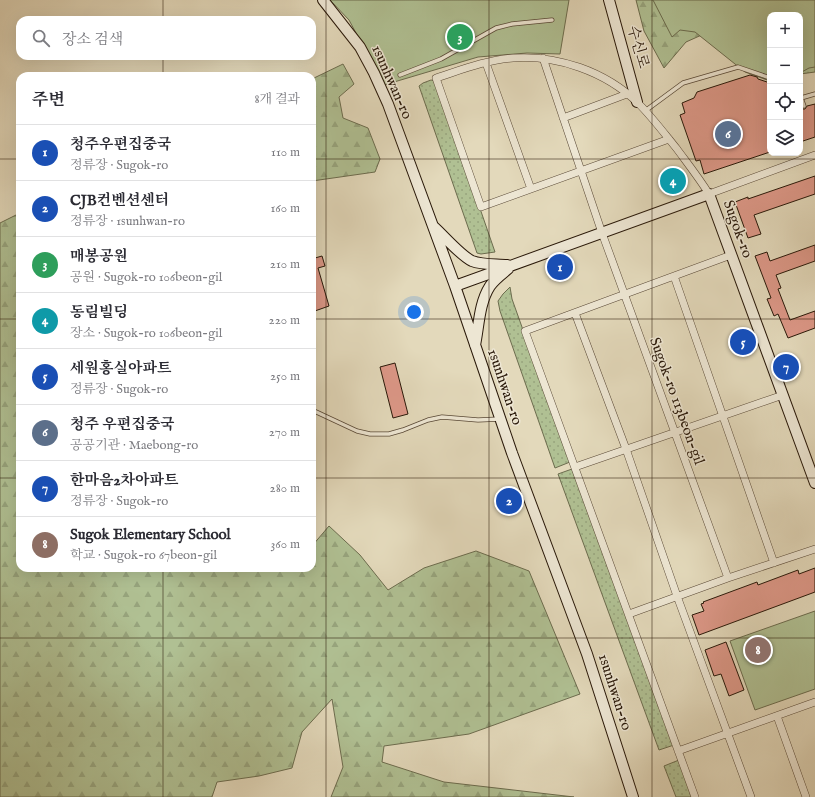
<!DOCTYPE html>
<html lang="ko">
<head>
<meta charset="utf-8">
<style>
	body { margin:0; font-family:"IM FELL English","Noto Serif KR",serif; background:#f7f7f7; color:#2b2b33 }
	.controls { position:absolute; right:12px; top:12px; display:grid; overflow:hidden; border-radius:8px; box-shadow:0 4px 16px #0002 }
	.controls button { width:36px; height:36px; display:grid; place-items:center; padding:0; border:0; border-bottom:1px solid #e1e1e2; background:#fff; color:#2b2b33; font:20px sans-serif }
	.you { position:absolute; left:414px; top:312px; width:14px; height:14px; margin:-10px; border:3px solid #fff; border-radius:50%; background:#1a73e8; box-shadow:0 0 0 6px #1a73e833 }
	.badge { display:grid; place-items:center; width:26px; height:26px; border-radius:50%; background:#8f2418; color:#fff; font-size:13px; font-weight:700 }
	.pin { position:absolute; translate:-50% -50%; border:2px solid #fff; box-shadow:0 1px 4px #0006 }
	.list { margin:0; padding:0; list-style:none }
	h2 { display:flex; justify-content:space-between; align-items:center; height:52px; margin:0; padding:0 16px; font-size:17px }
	h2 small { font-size:13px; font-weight:400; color:#7c7c81 }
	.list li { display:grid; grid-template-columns:26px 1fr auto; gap:12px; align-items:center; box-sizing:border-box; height:56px; padding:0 16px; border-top:1px solid #e1e1e2 }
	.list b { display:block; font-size:15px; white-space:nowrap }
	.list p { margin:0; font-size:13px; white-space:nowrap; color:#7c7c81 }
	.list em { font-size:13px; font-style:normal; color:#7c7c81 }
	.icon { flex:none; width:22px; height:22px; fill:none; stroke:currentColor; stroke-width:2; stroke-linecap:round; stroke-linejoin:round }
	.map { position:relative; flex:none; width:815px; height:797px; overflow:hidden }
	.search { position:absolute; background:#fff; box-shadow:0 4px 16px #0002; left:16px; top:16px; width:300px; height:44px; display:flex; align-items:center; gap:10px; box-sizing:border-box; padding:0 14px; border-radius:12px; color:#7c7c81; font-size:15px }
	.panel { position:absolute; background:#fff; box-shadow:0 4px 16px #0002; left:16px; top:72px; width:300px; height:500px; border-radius:12px }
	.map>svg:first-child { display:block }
</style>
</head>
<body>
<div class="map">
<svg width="815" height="797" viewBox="0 0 815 797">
	<defs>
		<pattern id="grass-dots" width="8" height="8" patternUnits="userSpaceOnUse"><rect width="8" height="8" fill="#b0c093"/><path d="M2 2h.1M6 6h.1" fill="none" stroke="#97a47d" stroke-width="1.8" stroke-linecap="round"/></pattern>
		<pattern id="forest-firs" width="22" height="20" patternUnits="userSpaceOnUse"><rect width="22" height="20" fill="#b0c093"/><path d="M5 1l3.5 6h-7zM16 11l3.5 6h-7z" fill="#97a47d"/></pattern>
	</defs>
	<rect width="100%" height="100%" fill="#e3d9bb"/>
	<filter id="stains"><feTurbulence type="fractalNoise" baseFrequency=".005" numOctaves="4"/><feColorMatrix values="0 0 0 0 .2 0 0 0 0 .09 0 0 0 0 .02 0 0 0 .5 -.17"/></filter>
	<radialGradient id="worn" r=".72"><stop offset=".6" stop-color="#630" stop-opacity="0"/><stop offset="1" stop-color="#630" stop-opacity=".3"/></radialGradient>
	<path fill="url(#grass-dots)" stroke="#6c6c4e" d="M431,80L436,81L495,252L481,254L477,253L419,86L423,83Z
		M510,287L512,299L570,462L555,468L500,311L498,301L503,294Z
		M572,469L674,745L659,750L558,474Z
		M679,760L692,797H676L664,766Z"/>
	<path fill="url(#forest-firs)" stroke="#6c6c4e" d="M636,0H815V72L800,74V15H770L715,29L686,42L664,68L644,31Z
		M343,64L354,84L339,97L343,118L368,128L380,159L375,172L312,181V79Z
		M20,213V568H312V546L329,526L360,555L388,590L424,568L476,551L529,571L580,694L469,734L384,746L382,762L444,782L574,797H331L343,767L332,699L302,732L292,768L259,776L217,782L212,797H0V223Z"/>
	<path fill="#b0c093" stroke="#6c6c4e" d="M330,0H569L560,54L527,53L478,57L384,85L349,20Z
		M653,0H815V67L809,68L800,73V15H770V81L745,72L695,32L680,30L672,37Z
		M815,611V689L755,710L730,641Z"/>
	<path fill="#dd9888" stroke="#291809" d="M750,75L757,77L758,79L770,83V152L704,174L700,160L696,161L680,115L685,113L682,103L694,98L697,92Z
		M815,104V137L800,142V109H805L807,106Z
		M682,170L684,178L681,184L666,189L662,178Z
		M815,176V194L754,215L761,234L748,238L735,202L748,197V199Z
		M815,245V261L776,275L781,288L778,289L790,320L815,311V328L788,338L778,314L774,316L767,299L771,298L755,256L767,252L770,261Z
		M312,255H314L315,258L322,256L325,266L318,268L329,306L312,312Z
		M395,363L408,414L393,418L380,367Z
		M815,568V592L699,635L692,615L704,611L701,604L704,603L703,602L757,582L758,585L798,570L799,574Z
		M726,642L744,690L729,696L721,674L714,676L705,650Z"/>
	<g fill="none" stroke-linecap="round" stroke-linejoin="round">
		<defs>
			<path id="lane" d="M400,75L441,59L496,28L512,24L552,20
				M800,95L804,106
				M801,98L815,94
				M645,111L683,83L738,67L770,78
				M312,410L357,431L370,434H389L403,430L428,420L442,417L478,420L500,419"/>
			<path id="street" d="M543,58L602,233L728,578
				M486,63L531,189
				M563,118L627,94
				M669,139L481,207L436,78C461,70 486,60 513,58C557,55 605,71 638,103C652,117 664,133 677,149C688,164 699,178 709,194L815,155
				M674,276L774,563
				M575,313L626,449L677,596L751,797
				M575,467L783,395
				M629,614L728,578L815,549
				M777,716L806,797
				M678,751L815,702
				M695,797L525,331L731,255"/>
			<path id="secondary" d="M323,0L360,47L374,73L388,104L455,286L512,453L587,654L633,797
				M609,0L637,102
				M434,227C444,236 461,256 472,261C482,265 496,264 507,265
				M455,286L709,194L815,483
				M475,345C479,326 479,303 490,286C495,279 502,274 508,269"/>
		</defs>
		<use href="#lane" stroke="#584836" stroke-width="5"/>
		<use href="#street" stroke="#584836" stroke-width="8"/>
		<use href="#secondary" stroke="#291809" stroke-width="12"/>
		<use href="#lane" stroke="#ede6d3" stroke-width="3.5"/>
		<use href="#street" stroke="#ede6d3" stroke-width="7"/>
		<use href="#secondary" stroke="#ede6d3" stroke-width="10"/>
	</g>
	<path fill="none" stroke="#291809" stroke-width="1" stroke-opacity="0.55" d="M163,0V20M326,0V797M489,0V797M652,0V797M163,56V76M0,159H20M312,159H815M0,319H20M312,319H815M0,478H20M312,478H815M163,568V797M0,638H815"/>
	<g text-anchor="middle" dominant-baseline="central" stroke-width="3" stroke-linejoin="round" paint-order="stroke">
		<g font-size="15" fill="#291809" stroke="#ede6d3">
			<text transform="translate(638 47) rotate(74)">수신로</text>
			<text transform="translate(392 82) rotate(66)">1sunhwan-ro</text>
			<text transform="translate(738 229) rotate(70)">Sugok-ro</text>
			<text transform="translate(505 387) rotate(71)">1sunhwan-ro</text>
			<text transform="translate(677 401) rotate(70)">Sugok-ro 113beon-gil</text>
			<text transform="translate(615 692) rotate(72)">1sunhwan-ro</text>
		</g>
	</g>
	<rect width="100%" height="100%" filter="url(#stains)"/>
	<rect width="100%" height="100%" fill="url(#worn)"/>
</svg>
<div class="controls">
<button>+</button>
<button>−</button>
<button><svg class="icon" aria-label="locate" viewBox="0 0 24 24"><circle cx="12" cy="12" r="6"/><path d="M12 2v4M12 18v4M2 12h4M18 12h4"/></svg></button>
<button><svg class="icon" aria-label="layers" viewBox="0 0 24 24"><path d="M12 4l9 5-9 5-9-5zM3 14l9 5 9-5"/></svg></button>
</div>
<div class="you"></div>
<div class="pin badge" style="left:560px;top:267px;background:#1a4fb4">1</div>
<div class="pin badge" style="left:509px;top:501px;background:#1a4fb4">2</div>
<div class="pin badge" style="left:460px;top:37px;background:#2e9e5b">3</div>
<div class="pin badge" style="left:673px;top:181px;background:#0f9aa8">4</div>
<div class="pin badge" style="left:743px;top:342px;background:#1a4fb4">5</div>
<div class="pin badge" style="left:728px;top:134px;background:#5c6f8a">6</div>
<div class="pin badge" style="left:786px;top:367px;background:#1a4fb4">7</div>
<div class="pin badge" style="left:758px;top:650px;background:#8d6e63">8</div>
<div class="search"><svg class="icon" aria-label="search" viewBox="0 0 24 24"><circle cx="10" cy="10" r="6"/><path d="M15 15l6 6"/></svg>장소 검색</div>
<section class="panel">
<h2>주변<small>8개 결과</small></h2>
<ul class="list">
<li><span class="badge" style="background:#1a4fb4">1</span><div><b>청주우편집중국</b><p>정류장 · Sugok-ro</p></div><em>110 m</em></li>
<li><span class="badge" style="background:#1a4fb4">2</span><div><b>CJB컨벤션센터</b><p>정류장 · 1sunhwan-ro</p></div><em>160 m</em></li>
<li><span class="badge" style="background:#2e9e5b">3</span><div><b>매봉공원</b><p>공원 · Sugok-ro 106beon-gil</p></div><em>210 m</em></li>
<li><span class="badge" style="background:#0f9aa8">4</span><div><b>동림빌딩</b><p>장소 · Sugok-ro 106beon-gil</p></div><em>220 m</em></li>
<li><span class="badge" style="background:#1a4fb4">5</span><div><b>세원홍실아파트</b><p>정류장 · Sugok-ro</p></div><em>250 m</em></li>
<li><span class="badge" style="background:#5c6f8a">6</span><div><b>청주 우편집중국</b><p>공공기관 · Maebong-ro</p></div><em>270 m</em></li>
<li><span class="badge" style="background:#1a4fb4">7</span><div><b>한마음2차아파트</b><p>정류장 · Sugok-ro</p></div><em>280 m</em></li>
<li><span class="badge" style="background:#8d6e63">8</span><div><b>Sugok Elementary School</b><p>학교 · Sugok-ro 67beon-gil</p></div><em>360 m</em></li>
</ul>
</section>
</div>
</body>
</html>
